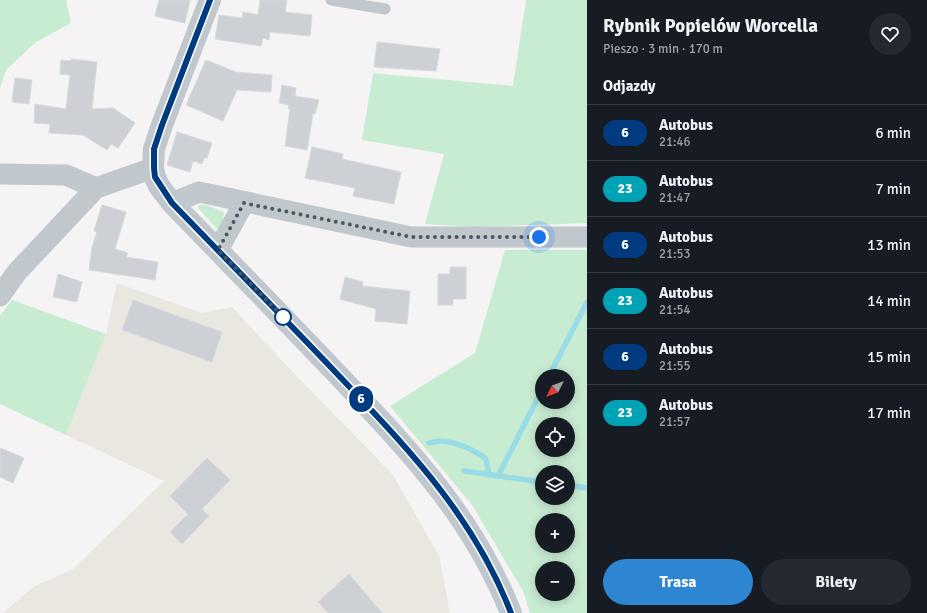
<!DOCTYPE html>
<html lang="pl">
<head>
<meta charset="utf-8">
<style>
	body { margin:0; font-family:Signika,sans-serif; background:#242831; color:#f1f3f6; height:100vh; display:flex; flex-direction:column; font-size:15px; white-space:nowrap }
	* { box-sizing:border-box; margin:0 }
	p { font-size:13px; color:#9ea1a6 }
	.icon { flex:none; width:22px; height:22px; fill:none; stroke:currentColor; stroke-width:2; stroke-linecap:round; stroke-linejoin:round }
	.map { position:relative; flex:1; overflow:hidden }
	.side { display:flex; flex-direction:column; background:#171b24; width:340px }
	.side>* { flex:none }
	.badge { padding:0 8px; border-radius:13px; font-size:14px; line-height:26px }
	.needle { width:26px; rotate:228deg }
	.fabs { position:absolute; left:535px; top:369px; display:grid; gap:8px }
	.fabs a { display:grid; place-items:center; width:40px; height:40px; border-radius:50%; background:#171b24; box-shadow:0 2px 10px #0003; font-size:20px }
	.you { position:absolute; width:20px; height:20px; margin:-10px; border:3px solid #fff; border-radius:50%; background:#1a73e8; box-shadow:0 0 0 6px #1a73e833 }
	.map>.badge { position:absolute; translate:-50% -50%; box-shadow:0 0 0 2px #fff }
	h2 { padding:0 16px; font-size:15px; line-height:36px }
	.round { display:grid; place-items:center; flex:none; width:42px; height:42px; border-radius:21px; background:#242831 }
	.summary { display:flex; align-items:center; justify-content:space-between; height:68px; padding:0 16px }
	h1 { font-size:19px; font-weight:800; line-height:30px }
	.primary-button { display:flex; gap:8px; margin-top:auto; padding:8px 16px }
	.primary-button a { flex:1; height:46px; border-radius:24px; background:#2e86d3; color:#fff; font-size:16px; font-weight:800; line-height:46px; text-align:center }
	.primary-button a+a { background:#242831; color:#f1f3f6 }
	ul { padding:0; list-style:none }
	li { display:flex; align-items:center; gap:12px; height:56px; padding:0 16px; border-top:1px solid #363941 }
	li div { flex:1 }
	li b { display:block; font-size:15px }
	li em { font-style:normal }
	li .badge { min-width:44px; font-weight:700; text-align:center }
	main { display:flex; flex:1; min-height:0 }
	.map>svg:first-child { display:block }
</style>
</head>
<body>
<main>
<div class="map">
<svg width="587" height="613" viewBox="0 0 587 613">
	<rect width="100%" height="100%" fill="#f5f3f3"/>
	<!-- commercial -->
	<path fill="#eae7e1" d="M 117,283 L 202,313 L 232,307 L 286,365 L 393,475 L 439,556 L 450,613 L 3,613 L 33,587 L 73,569 L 164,481 L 66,435 L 106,334 Z"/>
	<!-- green -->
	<g fill="#c7ecd2" fill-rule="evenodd">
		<path d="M 0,0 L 66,0 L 71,23 L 36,42 L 6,70 L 0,88 Z"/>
		<path d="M 526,0 L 587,0 L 587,223 L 474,227 L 425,224 L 444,154 L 362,140 L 373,73 L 513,86 Z"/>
		<path d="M 199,205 L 206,205 L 224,212 L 222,225 L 217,229 L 198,208 Z"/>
		<path d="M 505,250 L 587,250 L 587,613 L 530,613 L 523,591 L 472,505 L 390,406 L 475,353 ZM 542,376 L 568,376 L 568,402 L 542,402 ZM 542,424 L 568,424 L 568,450 L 542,450 ZM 542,472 L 568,472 L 568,498 L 542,498 ZM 542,520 L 568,520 L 568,546 L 542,546 ZM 542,568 L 568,568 L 568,594 L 542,594 Z"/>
		<path d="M 12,300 L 106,334 L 66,435 L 0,404 L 0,316 Z"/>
	</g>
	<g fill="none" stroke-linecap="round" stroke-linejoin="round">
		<!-- stream -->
		<g stroke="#99dce5" stroke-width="5.5">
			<path d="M 549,376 L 587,302"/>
			<path d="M 429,443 C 448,437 471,448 486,459 L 489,475"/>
			<path d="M 464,471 L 542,482"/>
			<path d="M 498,476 L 542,390"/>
			<path d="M 568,485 L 587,488"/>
		</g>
	</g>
	<!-- building -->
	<g fill="#cdd0d4" stroke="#d7dadd">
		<path d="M 159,0 L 190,0 L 185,23 L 155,16 Z"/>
		<path d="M 260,0 L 287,0 L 285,12 L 312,15 L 310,36 L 270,32 L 269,40 L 263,38 L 261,46 L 215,39 L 219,15 L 242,18 L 243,12 L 258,15 Z"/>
		<path d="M 377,42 L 440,49 L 436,71 L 374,67 Z"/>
		<path d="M 71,59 L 97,62 L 92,109 L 113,108 L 135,123 L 118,148 L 111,144 L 107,150 L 83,135 L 49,133 L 50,124 L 34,123 L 35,104 L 66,109 L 70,75 L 60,74 L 61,60 L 71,61 Z"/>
		<path d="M 206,60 L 236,72 L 272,75 L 271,92 L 237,90 L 223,121 L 186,105 Z"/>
		<path d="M 15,78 L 32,80 L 29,104 L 12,102 Z"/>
		<path d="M 282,85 L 296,88 L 295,96 L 319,100 L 315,114 L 313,114 L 307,150 L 285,146 L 290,109 L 288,109 L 289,105 L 279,103 Z"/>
		<path d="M 177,132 L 212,143 L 207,158 L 204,158 L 202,164 L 193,161 L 190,172 L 167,165 Z"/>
		<path d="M 312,147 L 343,154 L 342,159 L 401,172 L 394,204 L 353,196 L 355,188 L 305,178 Z"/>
		<path d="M 102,205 L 126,212 L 115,249 L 128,253 L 126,257 L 158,262 L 155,280 L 89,270 L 92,247 L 97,232 L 94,231 Z"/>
		<path d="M 450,267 L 466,267 L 466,299 L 453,299 L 453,305 L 438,305 L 438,274 L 450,274 Z"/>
		<path d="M 58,274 L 82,282 L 77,302 L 53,297 Z"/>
		<path d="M 345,277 L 363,282 L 362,286 L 410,291 L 407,324 L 375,321 L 376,309 L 340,299 Z"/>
		<path d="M 133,300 L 222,332 L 212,362 L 122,330 Z"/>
		<path d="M 0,448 L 24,458 L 13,483 L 0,477 Z"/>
		<path d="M 207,458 L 230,480 L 202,509 L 209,516 L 182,544 L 170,532 L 188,514 L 170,496 Z"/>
		<path d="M 349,574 L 382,613 L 328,613 L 318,602 Z"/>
	</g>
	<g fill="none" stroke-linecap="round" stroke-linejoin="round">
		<!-- service -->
		<path stroke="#c0c8cd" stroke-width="11" d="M 331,0 L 385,9"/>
		<!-- minor -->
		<g stroke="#c0c8cd" stroke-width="21">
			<path d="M 0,174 L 66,175 L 96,188"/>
			<path d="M 172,203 L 199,192 L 411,237 L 587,237"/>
			<path d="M 218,250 L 244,203"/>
			<path d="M 0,296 L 17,272 L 96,188 L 153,168"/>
		</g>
		<!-- tertiary -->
		<path stroke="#c0c8cd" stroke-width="22" d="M 210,0 L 162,125 L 154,149 L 153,168 L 155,177 L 159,186 L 172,203 C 228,261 285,319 340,377 C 410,451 473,517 511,613"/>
	</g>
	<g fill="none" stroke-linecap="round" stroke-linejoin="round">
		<!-- line casing -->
		<g stroke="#fff" stroke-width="9">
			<path id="line" d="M 210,0 L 162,125 L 154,149 L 154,168 L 155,177 L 172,203 C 229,262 286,320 342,379 C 411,452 474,517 511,613"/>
		</g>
		<!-- line -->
		<use href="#line" stroke="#003b80" stroke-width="6"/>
		<!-- walk -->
		<path stroke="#4c585e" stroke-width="4" stroke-dasharray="0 7.2" d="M 283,317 L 287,321 L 218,250 L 244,203 L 411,237 L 539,237"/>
	</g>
	<!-- markers -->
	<circle fill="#fff" stroke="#003b80" stroke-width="2" cx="283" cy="317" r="8"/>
</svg>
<div class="fabs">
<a><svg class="needle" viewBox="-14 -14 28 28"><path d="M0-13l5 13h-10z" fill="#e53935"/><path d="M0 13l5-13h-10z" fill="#9ea1a6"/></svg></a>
<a><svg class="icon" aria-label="locate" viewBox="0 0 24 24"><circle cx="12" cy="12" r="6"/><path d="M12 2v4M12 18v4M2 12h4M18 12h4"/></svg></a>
<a><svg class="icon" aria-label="layers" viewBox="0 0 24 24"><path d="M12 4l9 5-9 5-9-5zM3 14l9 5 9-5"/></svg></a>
<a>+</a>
<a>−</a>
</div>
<div class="you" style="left:539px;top:237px"></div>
<b class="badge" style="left:361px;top:399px;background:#003b80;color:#fff">6</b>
</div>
<section class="side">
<div class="summary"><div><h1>Rybnik Popielów Worcella</h1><p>Pieszo · 3 min · 170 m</p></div><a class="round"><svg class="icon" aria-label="heart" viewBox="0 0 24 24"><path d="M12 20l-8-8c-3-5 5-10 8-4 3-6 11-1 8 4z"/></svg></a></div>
<h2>Odjazdy</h2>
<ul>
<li><span class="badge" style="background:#003b80;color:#fff">6</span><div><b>Autobus</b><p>21:46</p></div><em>6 min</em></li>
<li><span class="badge" style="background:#00a3b4;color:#fff">23</span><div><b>Autobus</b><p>21:47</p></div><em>7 min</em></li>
<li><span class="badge" style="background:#003b80;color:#fff">6</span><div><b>Autobus</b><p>21:53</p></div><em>13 min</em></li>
<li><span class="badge" style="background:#00a3b4;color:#fff">23</span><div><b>Autobus</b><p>21:54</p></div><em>14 min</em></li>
<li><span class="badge" style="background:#003b80;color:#fff">6</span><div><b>Autobus</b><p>21:55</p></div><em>15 min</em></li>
<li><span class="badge" style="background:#00a3b4;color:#fff">23</span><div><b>Autobus</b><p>21:57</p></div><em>17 min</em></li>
</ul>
<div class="primary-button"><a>Trasa</a><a>Bilety</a></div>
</section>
</main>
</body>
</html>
